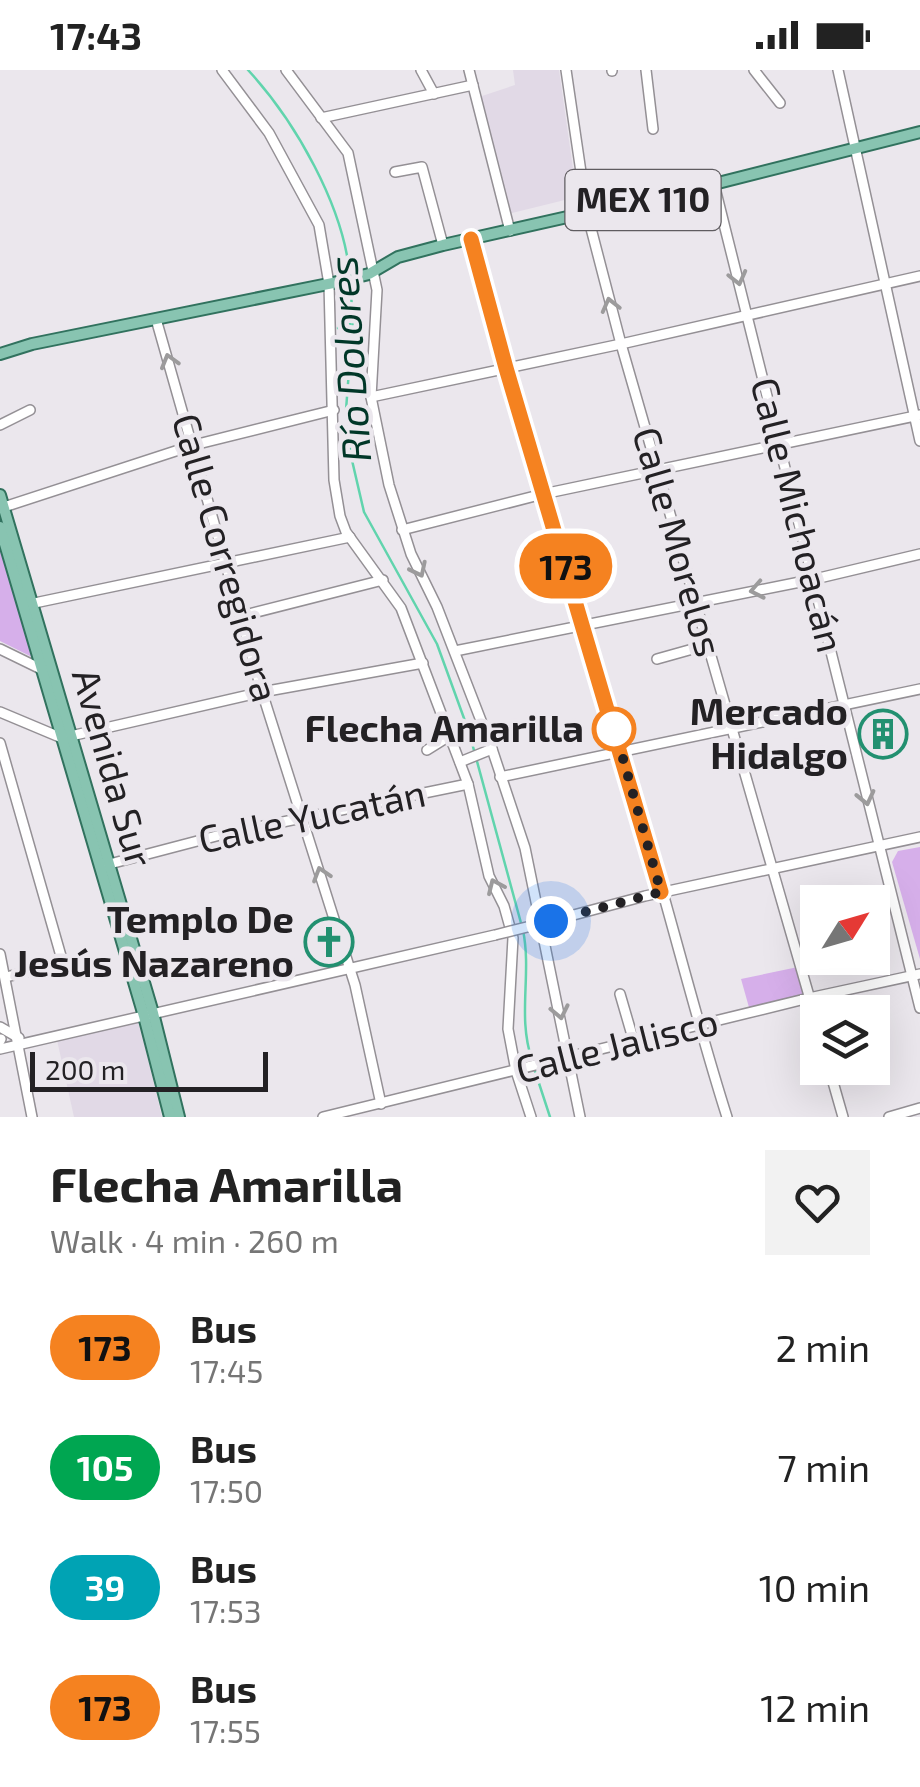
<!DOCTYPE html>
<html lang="en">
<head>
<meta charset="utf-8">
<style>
	body { margin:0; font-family:"Exo 2",sans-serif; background:#f2f2f2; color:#222; height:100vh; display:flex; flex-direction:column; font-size:38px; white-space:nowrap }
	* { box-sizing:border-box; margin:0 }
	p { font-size:32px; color:#767676 }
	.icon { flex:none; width:55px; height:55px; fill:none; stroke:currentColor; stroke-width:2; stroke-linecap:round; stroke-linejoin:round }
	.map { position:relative; height:1047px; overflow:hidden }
	.side { display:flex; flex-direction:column; background:#fff; flex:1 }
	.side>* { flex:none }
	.badge { padding:0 20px; border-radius:32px; font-size:35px; line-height:65px }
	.needle { width:65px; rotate:53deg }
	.tools { position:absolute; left:800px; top:815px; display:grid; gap:20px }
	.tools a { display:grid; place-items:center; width:90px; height:90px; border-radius:0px; background:#fff; box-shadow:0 10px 40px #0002; font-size:50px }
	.scale { position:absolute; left:30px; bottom:25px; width:238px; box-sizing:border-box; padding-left:10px; border:5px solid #232124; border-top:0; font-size:28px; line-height:35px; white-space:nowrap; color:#232124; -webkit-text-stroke:8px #ebe7ed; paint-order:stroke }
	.you { position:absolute; width:50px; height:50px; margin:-25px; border:8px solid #fff; border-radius:50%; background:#1a73e8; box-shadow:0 0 0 15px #1a73e833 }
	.map>.badge { position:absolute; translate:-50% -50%; box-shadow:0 0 0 5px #fff }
	.round { display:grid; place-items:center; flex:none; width:105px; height:105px; border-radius:0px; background:#f2f2f2 }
	.overview { display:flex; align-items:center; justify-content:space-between; height:170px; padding:0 50px }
	h1 { font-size:48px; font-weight:700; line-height:75px }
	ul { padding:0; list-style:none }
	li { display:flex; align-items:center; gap:30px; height:120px; padding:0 50px }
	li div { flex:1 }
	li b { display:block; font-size:38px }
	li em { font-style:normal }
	li .badge { min-width:110px; font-weight:700; text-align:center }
	.status { display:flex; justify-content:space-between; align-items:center; height:70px; padding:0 50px; background:#fff; direction:ltr }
	.status svg { height:28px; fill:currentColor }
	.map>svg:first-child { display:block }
</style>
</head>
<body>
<div class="status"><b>17:43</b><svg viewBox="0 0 49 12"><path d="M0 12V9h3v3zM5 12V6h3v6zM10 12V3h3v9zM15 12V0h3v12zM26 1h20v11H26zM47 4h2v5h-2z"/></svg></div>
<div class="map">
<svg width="920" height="1047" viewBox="0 0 920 1047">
	<rect width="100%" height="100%" fill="#ebe7ed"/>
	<!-- built -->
	<g fill="#e1d9e6">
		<path d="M 513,0 L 559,0 L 577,127 L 508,144 L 479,27 L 515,15 Z"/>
		<path d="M 139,951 L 162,1047 L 74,1047 L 57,970 Z"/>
	</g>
	<!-- green -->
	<g fill="#d6afea">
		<path d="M 0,460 L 38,590 L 0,571 Z"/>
		<path d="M 920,777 L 920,889 L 892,792 L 898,781 Z"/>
		<path d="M 340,867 L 349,897 L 329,902 L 320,873 Z"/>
		<path d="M 798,897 L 807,927 L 750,941 L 741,909 Z"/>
	</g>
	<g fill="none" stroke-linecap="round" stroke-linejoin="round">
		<!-- stream -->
		<g stroke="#61d4ad" stroke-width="2.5">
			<path d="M 248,0 C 295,51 344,136 350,207"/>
			<path d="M 350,215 L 353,247 L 346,340 L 351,386 L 364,442 L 437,574 L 469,662 L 521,853"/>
			<path d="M 338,258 L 350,254"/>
			<path d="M 523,860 C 532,905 517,946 532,990"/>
			<path d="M 534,998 L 550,1047"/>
		</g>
		<!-- minor casing -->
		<g stroke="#949095" stroke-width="12">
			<g id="minor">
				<path d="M 222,0 L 269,63 L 319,155 L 329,214 L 334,410 L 340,446 L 346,462 L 401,538 L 468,714 L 489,806 L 504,836 L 513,868 L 508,959 L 516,1001 L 531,1047"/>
				<path d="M 286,0 L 348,83 L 377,220 L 371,327 L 389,415 L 411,484 L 437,537 L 492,679 L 525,778 L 580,1047"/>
				<path d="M 421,0 L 434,24"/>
				<path d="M 469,0 L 510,161"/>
				<path d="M 566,0 L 587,143 L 621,274 L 818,957"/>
				<path d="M 612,0 L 612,1"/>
				<path d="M 646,0 L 653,59"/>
				<path d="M 754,0 L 780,33"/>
				<path d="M 838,0 L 920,371"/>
				<path d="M 321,48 L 473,15"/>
				<path d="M 395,102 L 422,97 L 443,175"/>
				<path d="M 714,114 L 920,938"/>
				<path d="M 471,169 C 524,368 586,566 646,764 C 674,858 697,953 727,1047"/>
				<path d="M 156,249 L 262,622 L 355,915 L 381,1034"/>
				<path d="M 371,327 L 621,274 L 920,206"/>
				<path d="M 0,355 L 30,340"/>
				<path d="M 1,438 L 194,375 L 334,340"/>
				<path d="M 402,460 L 543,424 L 920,345"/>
				<path d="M 25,535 L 350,467"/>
				<path d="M 241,546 L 383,510"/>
				<path d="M 0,579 L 41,599"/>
				<path d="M 455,581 L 815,509 L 920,484"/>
				<path d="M 657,589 L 707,575"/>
				<path d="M 0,642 L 62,668 L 262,622 L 423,593"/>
				<path d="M 0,673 L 63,893 L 6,907"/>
				<path d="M 427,680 L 451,665"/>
				<path d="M 460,692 L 492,679"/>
				<path d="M 500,707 L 920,619"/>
				<path d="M 102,796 L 224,764 L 468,714"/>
				<path d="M 551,851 L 645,826 L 920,767"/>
				<path d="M 0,884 L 32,1047"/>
				<path d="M 620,924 L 634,972"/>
				<path d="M 0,957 L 19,968"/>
				<path d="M 0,971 L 1,969"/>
				<path d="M 0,979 L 495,865"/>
				<path d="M 829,998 L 843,1047"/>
				<path d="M 323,1047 L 809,928 L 920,904"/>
				<path d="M 889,1047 L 920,1038"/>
			</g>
		</g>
		<!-- major casing -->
		<g stroke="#31725e" stroke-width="14">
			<g id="major">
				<path d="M 0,284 L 32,274 L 333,213 L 369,204 L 398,187 L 443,175 L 714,114 L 920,62"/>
				<path d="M 0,425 L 153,943 L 179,1047"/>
				<path d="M 0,457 L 144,946 L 170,1047"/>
			</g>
		</g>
		<!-- minor -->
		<use href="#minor" stroke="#fff" stroke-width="9"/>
		<!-- major -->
		<use href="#major" stroke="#88c4b1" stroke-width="10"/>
		<!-- minor-bridge casing -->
		<g stroke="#949095" stroke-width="12" stroke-linecap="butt">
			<path id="minor-bridge" d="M 495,865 L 551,851"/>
		</g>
		<!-- minor-bridge -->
		<use href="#minor-bridge" stroke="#fff" stroke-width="9"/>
	</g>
	<!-- one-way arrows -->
	<defs><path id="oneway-chevron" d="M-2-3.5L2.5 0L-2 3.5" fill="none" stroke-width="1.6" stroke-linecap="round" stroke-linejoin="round" transform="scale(2.5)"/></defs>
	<g stroke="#9c9b9c">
		<use href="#oneway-chevron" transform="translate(738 208) rotate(76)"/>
		<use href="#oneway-chevron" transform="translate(610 235) rotate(-104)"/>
		<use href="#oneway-chevron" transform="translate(169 291) rotate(-106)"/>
		<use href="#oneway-chevron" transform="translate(419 500) rotate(64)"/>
		<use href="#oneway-chevron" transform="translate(757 520) rotate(169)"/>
		<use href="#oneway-chevron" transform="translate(866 728) rotate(77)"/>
		<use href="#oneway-chevron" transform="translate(321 804) rotate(-107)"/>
		<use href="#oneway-chevron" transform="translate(495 816) rotate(-114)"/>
		<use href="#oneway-chevron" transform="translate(560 942) rotate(78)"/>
	</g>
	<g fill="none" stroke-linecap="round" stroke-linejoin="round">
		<!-- line casing -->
		<g stroke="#fff" stroke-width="22">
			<path id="line" d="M 471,169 L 506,298 L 661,822"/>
		</g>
		<!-- line -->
		<use href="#line" stroke="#f58220" stroke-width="15"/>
		<!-- walk -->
		<path stroke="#232124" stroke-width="10" stroke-dasharray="0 18" d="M 551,851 L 661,822 L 612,650 L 614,659"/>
	</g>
	<!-- icons -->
	<defs>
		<g id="building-ring" transform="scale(2.5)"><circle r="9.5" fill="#ebe7ed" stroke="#229070" stroke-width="1.5"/><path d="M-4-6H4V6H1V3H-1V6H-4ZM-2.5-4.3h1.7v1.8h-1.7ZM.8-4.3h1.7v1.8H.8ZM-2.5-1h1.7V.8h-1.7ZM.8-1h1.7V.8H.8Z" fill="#229070"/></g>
		<g id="church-ring" transform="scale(2.5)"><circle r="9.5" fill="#ebe7ed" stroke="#229070" stroke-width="1.5"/><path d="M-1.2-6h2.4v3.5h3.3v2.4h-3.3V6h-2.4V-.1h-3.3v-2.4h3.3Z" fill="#229070"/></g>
	</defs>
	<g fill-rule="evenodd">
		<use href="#building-ring" x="883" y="664"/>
		<use href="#church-ring" x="329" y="872"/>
	</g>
	<!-- markers -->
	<circle fill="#fff" stroke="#f58220" stroke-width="5" cx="614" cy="659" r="20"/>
	<g text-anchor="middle" stroke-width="9" stroke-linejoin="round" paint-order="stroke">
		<!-- shield labels -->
		<rect fill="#ebe7ed" stroke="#5f5c60" stroke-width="2.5" x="565.5" y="100" width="155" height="60" rx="8"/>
		<g font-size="35" font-weight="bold" fill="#232124">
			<text x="643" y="142">MEX 110</text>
		</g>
		<!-- street labels -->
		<g font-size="38" fill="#232124" stroke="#ebe7ed">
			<text transform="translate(797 445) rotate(76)" y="13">Calle Michoacán</text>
			<text transform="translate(677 472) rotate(74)" y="13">Calle Morelos</text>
			<text transform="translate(225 488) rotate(74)" y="13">Calle Corregidora</text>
			<text transform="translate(112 698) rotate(74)" y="13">Avenida Sur</text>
			<text transform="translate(312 747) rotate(-12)" y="13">Calle Yucatán</text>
			<text transform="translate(617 976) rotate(-14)" y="13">Calle Jalisco</text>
		</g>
		<!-- poi labels -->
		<g font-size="38" font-weight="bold" fill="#232124" stroke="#ebe7ed" text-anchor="end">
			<text x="848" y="655">Mercado<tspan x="848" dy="44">Hidalgo</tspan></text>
			<text x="294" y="863">Templo De<tspan x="294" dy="44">Jesús Nazareno</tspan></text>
		</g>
		<!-- stop labels -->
		<g font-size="38" font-weight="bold" fill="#232124" stroke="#ebe7ed" text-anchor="end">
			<text x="584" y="672">Flecha Amarilla</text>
		</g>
		<!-- water labels -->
		<g font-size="40" font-style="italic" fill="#013728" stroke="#ebe7ed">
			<text transform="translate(350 289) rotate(-94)" y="14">Río Dolores</text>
		</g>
	</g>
</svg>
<div class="tools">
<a><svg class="needle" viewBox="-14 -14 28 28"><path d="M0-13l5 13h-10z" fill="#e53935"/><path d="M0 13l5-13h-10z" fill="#767676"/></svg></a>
<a><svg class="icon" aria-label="layers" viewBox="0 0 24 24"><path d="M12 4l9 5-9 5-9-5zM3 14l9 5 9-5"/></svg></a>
</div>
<div class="scale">200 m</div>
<div class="you" style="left:551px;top:851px"></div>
<b class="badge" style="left:566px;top:496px;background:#f58220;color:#111">173</b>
</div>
<section class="side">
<div class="overview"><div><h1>Flecha Amarilla</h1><p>Walk · 4 min · 260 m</p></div><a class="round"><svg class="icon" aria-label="heart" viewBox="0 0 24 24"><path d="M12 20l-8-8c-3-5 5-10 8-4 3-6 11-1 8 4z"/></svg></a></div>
<ul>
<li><span class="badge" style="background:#f58220;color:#111">173</span><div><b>Bus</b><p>17:45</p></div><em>2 min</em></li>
<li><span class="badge" style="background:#00a651;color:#fff">105</span><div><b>Bus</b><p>17:50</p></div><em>7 min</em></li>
<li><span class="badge" style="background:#00a3b4;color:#fff">39</span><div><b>Bus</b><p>17:53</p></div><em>10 min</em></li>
<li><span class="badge" style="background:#f58220;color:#111">173</span><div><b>Bus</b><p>17:55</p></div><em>12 min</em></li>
</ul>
</section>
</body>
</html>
